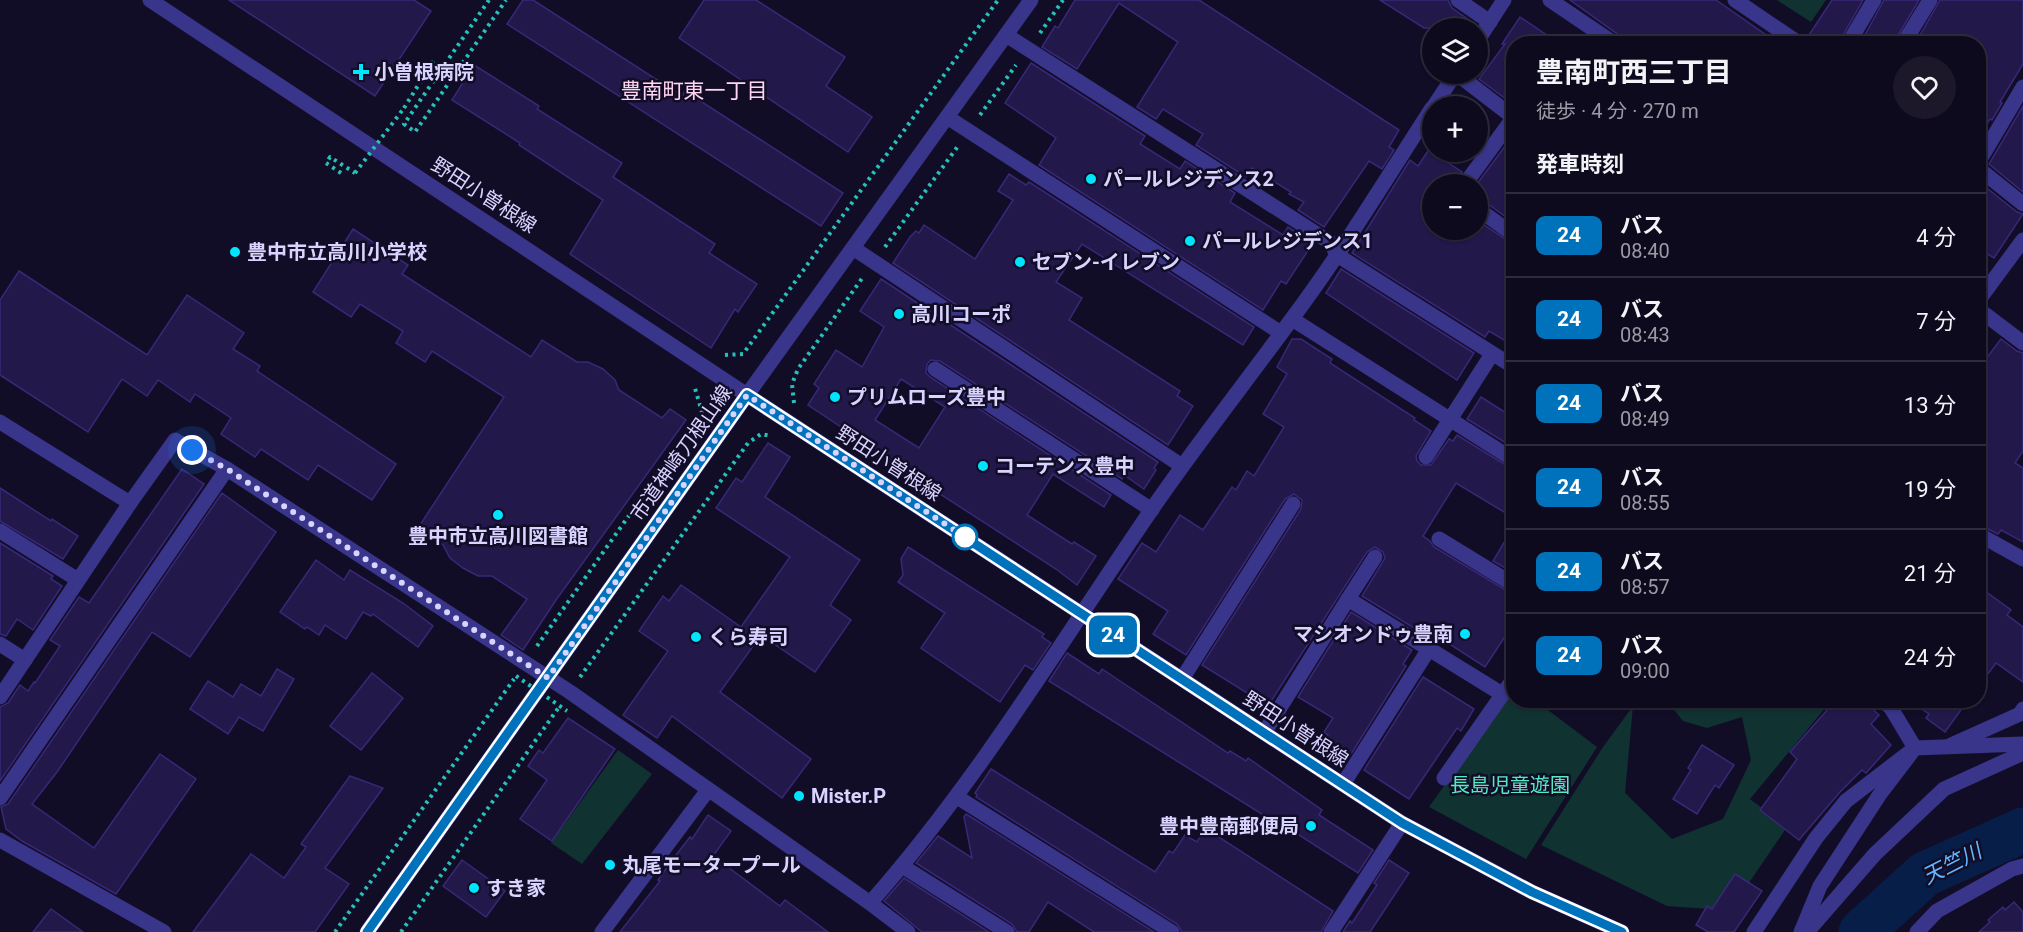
<!DOCTYPE html>
<html lang="ja">
<head>
<meta charset="utf-8">
<style>
	body { margin:0; font-family:Roboto,"Noto Sans JP",sans-serif; background:#1c182a; color:#f1f3f6; height:100vh; display:flex; flex-direction:column; font-size:22px; white-space:nowrap }
	* { box-sizing:border-box; margin:0 }
	p { font-size:20px; color:#9b9aa4 }
	.icon { flex:none; width:33px; height:33px; fill:none; stroke:currentColor; stroke-width:2; stroke-linecap:round; stroke-linejoin:round }
	.map { position:relative; flex:1; overflow:hidden }
	.panel { position:absolute; left:1506px; top:36px; width:480px; height:672px; display:flex; flex-direction:column; background:#0e0a1d; border-radius:24px; box-shadow:0 2px 4px #0004,0 0 0 2px #2e2b3b }
	.panel>* { flex:none }
	.badge { padding:0 12px; border-radius:9px; font-size:21px; line-height:39px }
	.fabs { position:absolute; left:1422px; top:18px; display:grid; gap:12px }
	.fabs a { display:grid; place-items:center; width:66px; height:66px; border-radius:50%; background:#0e0a1d; box-shadow:0 2px 4px #0004,0 0 0 2px #2e2b3b; font-size:30px }
	.you { position:absolute; width:30px; height:30px; margin:-15px; border:4px solid #fff; border-radius:50%; background:#1a73e8; box-shadow:0 0 0 9px #1a73e833 }
	.map>.badge { position:absolute; translate:-50% -50%; box-shadow:0 0 0 3px #fff }
	h2 { padding:0 30px; font-size:22px; line-height:54px }
	.round { display:grid; place-items:center; flex:none; width:63px; height:63px; border-radius:32px; background:#1c182a }
	.head { display:flex; align-items:center; justify-content:space-between; height:102px; padding:0 30px }
	h1 { font-size:28px; font-weight:700; line-height:45px }
	ul { padding:0; list-style:none }
	li { display:flex; align-items:center; gap:18px; height:84px; padding:0 30px; border-top:2px solid #2e2b3b }
	li div { flex:1 }
	li b { display:block; font-size:22px }
	li em { font-style:normal }
	li .badge { min-width:66px; font-weight:700; text-align:center }
	.map>svg:first-child { display:block }
</style>
</head>
<body>
<div class="map">
<svg width="2023" height="932" viewBox="0 0 2023 932">
	<rect width="100%" height="100%" fill="#120d27"/>
	<!-- green -->
	<g fill="#103231">
		<path d="M 1777,0 L 1826,0 L 1811,22 Z"/>
		<path d="M 1513,689 L 1514,700 L 1536,701 L 1597,747 L 1526,859 L 1429,807 Z"/>
		<path d="M 1667,701 L 1831,701 L 1750,799 L 1787,827 L 1742,893 L 1724,910 L 1667,906 L 1541,845 L 1603,747 L 1633,706 L 1625,793 L 1672,839 L 1723,819 L 1751,760 L 1742,717 L 1707,728 L 1683,721 Z"/>
		<path d="M 618,750 L 652,774 L 582,864 L 551,843 Z"/>
	</g>
	<g fill="none" stroke-linecap="round" stroke-linejoin="round">
		<!-- river -->
		<path stroke="#061e48" stroke-width="45" d="M 1861,932 L 1925,874 L 2023,830"/>
	</g>
	<!-- building -->
	<g fill="#22184a" stroke="#382878" stroke-width="1.5" fill-rule="evenodd">
		<path d="M 229,0 L 414,0 L 431,11 L 375,96 Z"/>
		<path d="M 523,0 L 533,0 L 682,96 L 685,91 L 843,193 L 821,226 L 507,24 Z"/>
		<path d="M 704,0 L 756,0 L 845,57 L 826,86 L 872,117 L 848,152 L 679,38 Z"/>
		<path d="M 1075,0 L 1199,0 L 1399,130 L 1389,147 L 1394,150 L 1382,169 L 1369,161 L 1324,227 L 1298,210 L 1304,202 L 1289,194 L 1291,192 L 1252,168 L 1246,177 L 1196,145 L 1203,134 L 1163,109 L 1156,119 L 1137,107 L 1178,42 L 1119,3 L 1077,69 L 1042,47 L 1055,26 L 1058,28 Z"/>
		<path d="M 1380,0 L 1448,0 L 1452,8 L 1469,20 L 1464,28 L 1424,28 Z"/>
		<path d="M 1570,0 L 1716,0 L 1779,44 L 1634,44 L 1623,38 Z"/>
		<path d="M 1832,0 L 1863,0 L 1838,44 L 1810,44 L 1807,38 Z"/>
		<path d="M 1884,0 L 1919,0 L 1893,44 L 1860,44 Z"/>
		<path d="M 1940,0 L 2023,0 L 2023,64 L 2000,102 L 2002,103 L 1992,120 L 1990,119 L 1978,137 L 1978,44 L 1915,44 Z"/>
		<path d="M 1520,17 L 1560,44 L 1514,44 L 1514,105 L 1479,79 L 1505,44 L 1502,44 Z"/>
		<path d="M 1031,63 L 1145,136 L 1140,144 L 1180,169 L 1185,161 L 1235,193 L 1230,202 L 1283,235 L 1288,227 L 1313,243 L 1286,284 L 1281,281 L 1263,310 L 1039,165 L 1056,138 L 1005,103 Z"/>
		<path d="M 474,65 L 539,106 L 537,109 L 622,163 L 613,177 L 715,244 L 709,253 L 757,284 L 738,312 L 735,309 L 711,348 L 570,254 L 603,200 L 519,145 L 520,143 L 452,100 Z"/>
		<path d="M 2023,106 L 2023,192 L 1989,164 Z"/>
		<path d="M 1514,134 L 1514,223 L 1484,201 L 1478,199 L 1477,184 Z"/>
		<path d="M 1432,145 L 1432,152 L 1462,172 L 1455,184 L 1432,184 L 1432,230 L 1478,230 L 1478,221 L 1514,245 L 1514,346 L 1489,331 L 1485,337 L 1352,253 L 1410,160 L 1418,166 Z"/>
		<path d="M 1009,174 L 1026,185 L 1029,182 L 1254,327 L 1243,345 L 1082,244 L 1056,282 L 1082,298 L 1069,320 L 1180,391 L 1177,396 L 1193,406 L 1168,445 L 893,263 L 910,237 L 916,231 L 919,233 L 924,225 L 975,259 L 1013,200 L 998,191 Z"/>
		<path d="M 1978,181 L 2017,212 L 2023,214 L 1994,258 L 1978,248 Z"/>
		<path d="M 353,229 L 408,265 L 402,274 L 531,357 L 542,340 L 577,362 L 588,362 L 603,369 L 615,380 L 619,390 L 662,418 L 670,409 L 686,420 L 556,600 L 523,650 L 501,635 L 527,599 L 492,576 L 478,576 L 463,568 L 450,558 L 443,545 L 418,528 L 504,397 L 432,351 L 425,362 L 396,343 L 403,331 L 360,304 L 351,317 L 313,292 Z"/>
		<path d="M 1341,269 L 1474,353 L 1457,380 L 1326,293 Z"/>
		<path d="M 19,271 L 147,355 L 187,295 L 244,333 L 233,349 L 260,366 L 257,371 L 396,464 L 372,500 L 318,465 L 308,480 L 261,449 L 255,457 L 221,434 L 231,418 L 195,394 L 190,402 L 158,380 L 147,396 L 122,379 L 88,432 L 0,375 L 0,300 Z"/>
		<path d="M 881,279 L 1158,462 L 1154,468 L 1156,470 L 1144,489 L 1124,475 L 1122,479 L 940,361 L 931,360 L 927,364 L 926,373 L 930,377 L 1111,495 L 1104,507 L 1053,474 L 1027,515 L 1072,544 L 1074,542 L 1096,556 L 1077,585 L 1056,569 L 852,437 L 853,435 L 808,405 L 819,388 L 814,384 L 836,350 L 862,367 L 884,327 L 860,311 ZM 901,379 L 945,407 L 919,448 L 875,420 Z"/>
		<path d="M 1292,339 L 1301,339 L 1332,359 L 1330,363 L 1415,418 L 1414,420 L 1431,431 L 1416,456 L 1417,461 L 1421,465 L 1431,465 L 1449,439 L 1453,441 L 1457,435 L 1514,470 L 1514,518 L 1456,483 L 1423,536 L 1430,541 L 1434,547 L 1514,595 L 1514,623 L 1485,667 L 1425,628 L 1422,633 L 1362,596 L 1385,558 L 1383,552 L 1375,547 L 1367,552 L 1268,706 L 1202,665 L 1301,509 L 1302,500 L 1294,494 L 1285,499 L 1186,655 L 1153,634 L 1168,611 L 1118,579 L 1142,543 L 1156,552 L 1180,515 L 1203,530 L 1232,487 L 1236,490 L 1247,471 L 1254,476 L 1284,427 L 1263,414 L 1287,374 L 1277,367 Z"/>
		<path d="M 2001,339 L 2017,351 L 2023,353 L 2023,451 L 2015,463 L 2023,468 L 2023,542 L 2001,530 L 1998,534 L 1978,524 L 1978,354 L 1986,359 Z"/>
		<path d="M 1481,397 L 1514,418 L 1514,448 L 1467,419 Z"/>
		<path d="M 768,443 L 790,457 L 765,497 L 860,560 L 830,605 L 851,620 L 815,672 L 761,635 L 720,692 L 811,759 L 782,798 L 672,716 L 657,738 L 623,715 L 668,651 L 639,631 L 663,596 L 669,601 L 681,585 L 741,627 L 790,557 L 716,508 L 736,478 L 742,482 Z"/>
		<path d="M 182,469 L 204,484 L 0,781 L 0,707 L 8,703 L 20,685 L 28,691 L 34,682 L 35,683 L 60,646 L 50,640 L 79,597 L 89,603 Z"/>
		<path d="M 0,488 L 51,521 L 52,519 L 78,536 L 63,559 L 0,521 Z"/>
		<path d="M 222,493 L 276,532 L 190,657 L 152,632 L 57,772 L 32,804 L 94,848 L 160,754 L 196,779 L 116,894 L 22,841 L 6,829 L 1,807 L 8,804 Z"/>
		<path d="M 1514,526 L 1514,573 L 1493,561 Z"/>
		<path d="M 0,543 L 53,576 L 51,579 L 62,586 L 33,630 L 17,619 L 6,636 L 0,634 Z"/>
		<path d="M 1978,545 L 1988,551 L 1978,567 Z"/>
		<path d="M 908,547 L 1044,634 L 1042,637 L 1051,643 L 1033,670 L 1025,665 L 1000,702 L 921,648 L 945,613 L 898,582 L 903,575 L 901,559 Z"/>
		<path d="M 316,560 L 344,580 L 350,570 L 403,603 L 433,626 L 418,647 L 373,614 L 371,616 L 363,612 L 346,639 L 325,625 L 319,635 L 307,627 L 305,629 L 280,612 Z"/>
		<path d="M 1978,586 L 2011,610 L 2007,615 L 2023,627 L 2023,682 L 1996,663 L 1978,687 Z"/>
		<path d="M 1351,612 L 1412,650 L 1403,664 L 1406,666 L 1348,759 L 1323,742 L 1328,735 L 1324,732 L 1333,718 L 1298,697 Z"/>
		<path d="M 1067,653 L 1099,674 L 1102,669 L 1228,753 L 1230,751 L 1246,761 L 1248,758 L 1322,810 L 1319,815 L 1373,850 L 1358,873 L 1279,822 L 1278,824 L 1265,816 L 1049,681 Z"/>
		<path d="M 277,669 L 294,679 L 263,731 L 239,717 L 228,734 L 190,709 L 208,681 L 233,697 L 241,684 L 261,696 Z"/>
		<path d="M 372,673 L 403,698 L 361,750 L 330,726 Z"/>
		<path d="M 1423,677 L 1474,709 L 1461,731 L 1457,728 L 1409,799 L 1364,770 Z"/>
		<path d="M 1836,700 L 1863,700 L 1879,715 L 1871,724 L 1891,745 L 1866,773 L 1862,770 L 1840,792 L 1799,840 L 1760,810 L 1797,759 L 1790,752 Z"/>
		<path d="M 1909,700 L 1968,700 L 1945,732 L 1926,718 L 1929,714 Z"/>
		<path d="M 568,718 L 615,749 L 552,841 L 520,819 L 547,780 L 528,766 L 539,750 L 543,753 Z"/>
		<path d="M 1702,745 L 1734,765 L 1719,788 L 1715,785 L 1697,814 L 1673,799 L 1691,770 L 1688,768 Z"/>
		<path d="M 991,769 L 1155,872 L 1169,851 L 1173,853 L 1185,835 L 1197,842 L 1205,828 L 1333,911 L 1321,932 L 1182,932 L 1177,924 L 976,797 L 977,795 L 975,793 Z"/>
		<path d="M 350,776 L 383,788 L 325,868 L 349,884 L 315,932 L 193,932 L 251,854 L 284,878 L 306,847 L 301,844 Z"/>
		<path d="M 966,814 L 1154,932 L 1094,932 L 1048,902 L 1029,932 L 1017,932 L 1012,924 L 916,863 L 938,836 L 972,858 L 964,817 Z"/>
		<path d="M 708,815 L 731,831 L 713,856 L 780,906 L 785,900 L 828,932 L 620,932 L 660,881 L 658,880 L 673,859 L 690,837 L 692,839 Z"/>
		<path d="M 462,860 L 505,891 L 486,917 L 443,886 Z"/>
		<path d="M 1389,860 L 1409,873 L 1370,932 L 1343,932 L 1350,921 L 1352,923 L 1377,885 L 1374,883 Z"/>
		<path d="M 1735,874 L 1762,891 L 1734,932 L 1708,932 L 1696,925 L 1707,906 L 1712,909 Z"/>
		<path d="M 904,878 L 989,932 L 922,932 L 884,901 Z"/>
		<path d="M 2014,902 L 2023,912 L 2023,932 L 1979,932 L 1990,922 L 1988,920 L 2003,907 L 2005,910 Z"/>
		<path d="M 51,909 L 83,932 L 33,932 Z"/>
	</g>
	<g fill="none" stroke-linecap="round" stroke-linejoin="round">
		<!-- path -->
		<g stroke="#26c1b8" stroke-width="4" stroke-dasharray="3 4.5" stroke-linecap="butt">
			<path d="M 489,0 L 404,124 L 415,132 L 506,0"/>
			<path d="M 1040,33 L 1063,0"/>
			<path d="M 404,108 L 434,60"/>
			<path d="M 980,115 L 1016,65"/>
			<path d="M 341,173 L 326,163 L 330,157 L 355,173"/>
			<path d="M 885,247 L 958,146"/>
			<path d="M 725,355 L 743,354 L 998,0"/>
			<path d="M 794,403 L 792,384 L 798,369 L 863,277"/>
			<path d="M 537,646 L 702,412 L 694,385"/>
			<path d="M 580,677 L 748,443 L 761,434 L 771,436"/>
			<path d="M 335,932 L 514,679"/>
			<path d="M 401,932 L 559,707"/>
		</g>
		<!-- service -->
		<g stroke="#38358a" stroke-width="15">
			<path d="M 1457,74 L 1513,117"/>
			<path d="M 1439,539 L 1514,585"/>
			<path d="M 957,797 L 1172,932"/>
			<path d="M 902,866 L 1007,932"/>
			<path d="M 602,932 L 708,790"/>
			<path d="M 1331,932 L 1402,823"/>
		</g>
		<!-- minor -->
		<g stroke="#38358a" stroke-width="15">
			<path d="M 1458,0 L 1490,22"/>
			<path d="M 1550,0 L 1615,44"/>
			<path d="M 1735,0 L 1800,44"/>
			<path d="M 1006,35 L 1331,243 L 1337,255 L 1514,367"/>
			<path d="M 1478,40 L 1504,0"/>
			<path d="M 1848,44 L 1874,0"/>
			<path d="M 1903,44 L 1930,0"/>
			<path d="M 1434,106 L 1455,74"/>
			<path d="M 947,117 L 1281,333"/>
			<path d="M 1978,163 L 2023,87"/>
			<path d="M 1978,168 L 2023,204"/>
			<path d="M 1465,184 L 1514,117"/>
			<path d="M 1478,209 L 1514,235"/>
			<path d="M 853,248 L 1182,466"/>
			<path d="M 1978,301 L 2023,240"/>
			<path d="M 1978,309 L 2023,343"/>
			<path d="M 1292,319 L 1514,460"/>
			<path d="M 935,369 L 1152,510"/>
			<path d="M 0,422 L 130,503 L 175,440 L 227,469 L 570,692 L 870,903 L 908,932"/>
			<path d="M 1426,457 L 1492,354"/>
			<path d="M 0,531 L 78,580"/>
			<path d="M 1978,534 L 2023,559"/>
			<path d="M 1348,599 L 1375,557"/>
			<path d="M 0,644 L 25,660"/>
			<path d="M 1182,679 L 1293,504"/>
			<path d="M 0,697 L 130,503"/>
			<path d="M 1264,733 L 1348,599 L 1502,694"/>
			<path d="M 1951,745 L 2020,714 L 2023,709"/>
			<path d="M 1444,778 L 1514,678"/>
			<path d="M 1343,784 L 1429,649"/>
			<path d="M 0,798 L 227,469"/>
			<path d="M 0,840 L 164,932"/>
			<path d="M 870,903 C 977,782 1061,642 1152,509 C 1196,445 1245,383 1291,320 C 1342,252 1386,179 1432,108"/>
			<path d="M 1754,932 L 1816,838 L 1846,801 L 1915,748 L 1891,708 L 1882,700"/>
			<path d="M 1801,932 L 1820,886 L 1880,794 L 1915,748 L 2023,744"/>
			<path d="M 1807,932 L 1875,854 L 1944,789 L 2023,753"/>
			<path d="M 1917,932 L 1937,911 L 2012,869 L 2023,866"/>
		</g>
		<!-- tertiary -->
		<g stroke="#38358a" stroke-width="15">
			<path d="M 150,0 L 747,395 L 1402,823 L 1532,892 L 1622,932"/>
			<path d="M 367,932 L 747,395 L 1031,0"/>
		</g>
		<!-- path-bridge -->
		<g stroke="#26c1b8" stroke-width="4" stroke-dasharray="3 4.5" stroke-linecap="butt">
			<path d="M 355,173 L 404,108"/>
			<path d="M 516,676 L 567,711"/>
		</g>
	</g>
	<g fill="none" stroke-linecap="round" stroke-linejoin="round">
		<!-- line casing -->
		<g stroke="#fff" stroke-width="14">
			<path id="line" d="M 367,932 L 747,395 L 1402,823 L 1532,892 L 1622,932"/>
		</g>
		<!-- line -->
		<use href="#line" stroke="#0072bc" stroke-width="9"/>
		<!-- walk -->
		<path stroke="#d9d4ff" stroke-width="6" stroke-dasharray="0 10.8" d="M 192,450 L 227,469 L 548,678 L 747,395 L 965,537"/>
	</g>
	<!-- markers -->
	<g fill="#00e5ff" stroke="#120d27" stroke-width="2">
		<path d="M358 63h6v6h6v6h-6v6h-6v-6h-6v-6h6z"/>
		<circle cx="1091" cy="179" r="6"/>
		<circle cx="1190" cy="241" r="6"/>
		<circle cx="235" cy="252" r="6"/>
		<circle cx="1020" cy="262" r="6"/>
		<circle cx="899" cy="314" r="6"/>
		<circle cx="835" cy="397" r="6"/>
		<circle cx="983" cy="466" r="6"/>
		<circle cx="498" cy="515" r="6"/>
		<circle cx="1465" cy="634" r="6"/>
		<circle cx="696" cy="637" r="6"/>
		<circle cx="799" cy="796" r="6"/>
		<circle cx="1311" cy="826" r="6"/>
		<circle cx="610" cy="865" r="6"/>
		<circle cx="474" cy="888" r="6"/>
	</g>
	<circle fill="#fff" stroke="#0072bc" stroke-width="3" cx="965" cy="537" r="12"/>
	<g text-anchor="middle" stroke-width="5" stroke-linejoin="round" paint-order="stroke">
		<!-- poi labels -->
		<g font-size="20" font-weight="bold" fill="#d9d4ff" stroke="#120d27" text-anchor="start">
			<text x="374" y="79">小曽根病院</text>
			<text x="1103" y="186">パールレジデンス2</text>
			<text x="1202" y="248">パールレジデンス1</text>
			<text x="247" y="259">豊中市立高川小学校</text>
			<text x="1032" y="269">セブン-イレブン</text>
			<text x="911" y="321">高川コーポ</text>
			<text x="847" y="404">プリムローズ豊中</text>
			<text x="995" y="473">コーテンス豊中</text>
			<text x="498" y="543" text-anchor="middle">豊中市立高川図書館</text>
			<text x="1453" y="641" text-anchor="end">マシオンドゥ豊南</text>
			<text x="708" y="644">くら寿司</text>
			<text x="811" y="803">Mister.P</text>
			<text x="1299" y="833" text-anchor="end">豊中豊南郵便局</text>
			<text x="622" y="872">丸尾モータープール</text>
			<text x="486" y="895">すき家</text>
		</g>
		<!-- street labels -->
		<g font-size="20" fill="#d9d4ff" stroke="#120d27">
			<text transform="translate(484 195) rotate(33)" y="7">野田小曽根線</text>
			<text transform="translate(681 453) rotate(-55)" y="7">市道神崎刀根山線</text>
			<text transform="translate(889 463) rotate(33)" y="7">野田小曽根線</text>
			<text transform="translate(1296 729) rotate(33)" y="7">野田小曽根線</text>
		</g>
		<!-- park labels -->
		<g font-size="20" fill="#56e9c4" stroke="#120d27">
			<text x="1510" y="792">長島児童遊園</text>
		</g>
		<!-- neighbourhood labels -->
		<g font-size="21" fill="#ffd6f0" stroke="#120d27">
			<text x="694" y="98">豊南町東一丁目</text>
		</g>
		<!-- water labels -->
		<g font-size="21" font-style="italic" fill="#62b6ff" stroke="#120d27">
			<text transform="translate(1952 864) rotate(-27)" y="7">天竺川</text>
		</g>
	</g>
</svg>
<div class="fabs">
<a><svg class="icon" aria-label="layers" viewBox="0 0 24 24"><path d="M12 4l9 5-9 5-9-5zM3 14l9 5 9-5"/></svg></a>
<a>+</a>
<a>−</a>
</div>
<div class="you" style="left:192px;top:450px"></div>
<b class="badge" style="left:1113px;top:635px;background:#0072bc;color:#fff">24</b>
<section class="panel">
<div class="head"><div><h1>豊南町西三丁目</h1><p>徒歩 · 4 分 · 270 m</p></div><a class="round"><svg class="icon" aria-label="heart" viewBox="0 0 24 24"><path d="M12 20l-8-8c-3-5 5-10 8-4 3-6 11-1 8 4z"/></svg></a></div>
<h2>発車時刻</h2>
<ul>
<li><span class="badge" style="background:#0072bc;color:#fff">24</span><div><b>バス</b><p>08:40</p></div><em>4 分</em></li>
<li><span class="badge" style="background:#0072bc;color:#fff">24</span><div><b>バス</b><p>08:43</p></div><em>7 分</em></li>
<li><span class="badge" style="background:#0072bc;color:#fff">24</span><div><b>バス</b><p>08:49</p></div><em>13 分</em></li>
<li><span class="badge" style="background:#0072bc;color:#fff">24</span><div><b>バス</b><p>08:55</p></div><em>19 分</em></li>
<li><span class="badge" style="background:#0072bc;color:#fff">24</span><div><b>バス</b><p>08:57</p></div><em>21 分</em></li>
<li><span class="badge" style="background:#0072bc;color:#fff">24</span><div><b>バス</b><p>09:00</p></div><em>24 分</em></li>
</ul>
</section>
</div>
</body>
</html>
